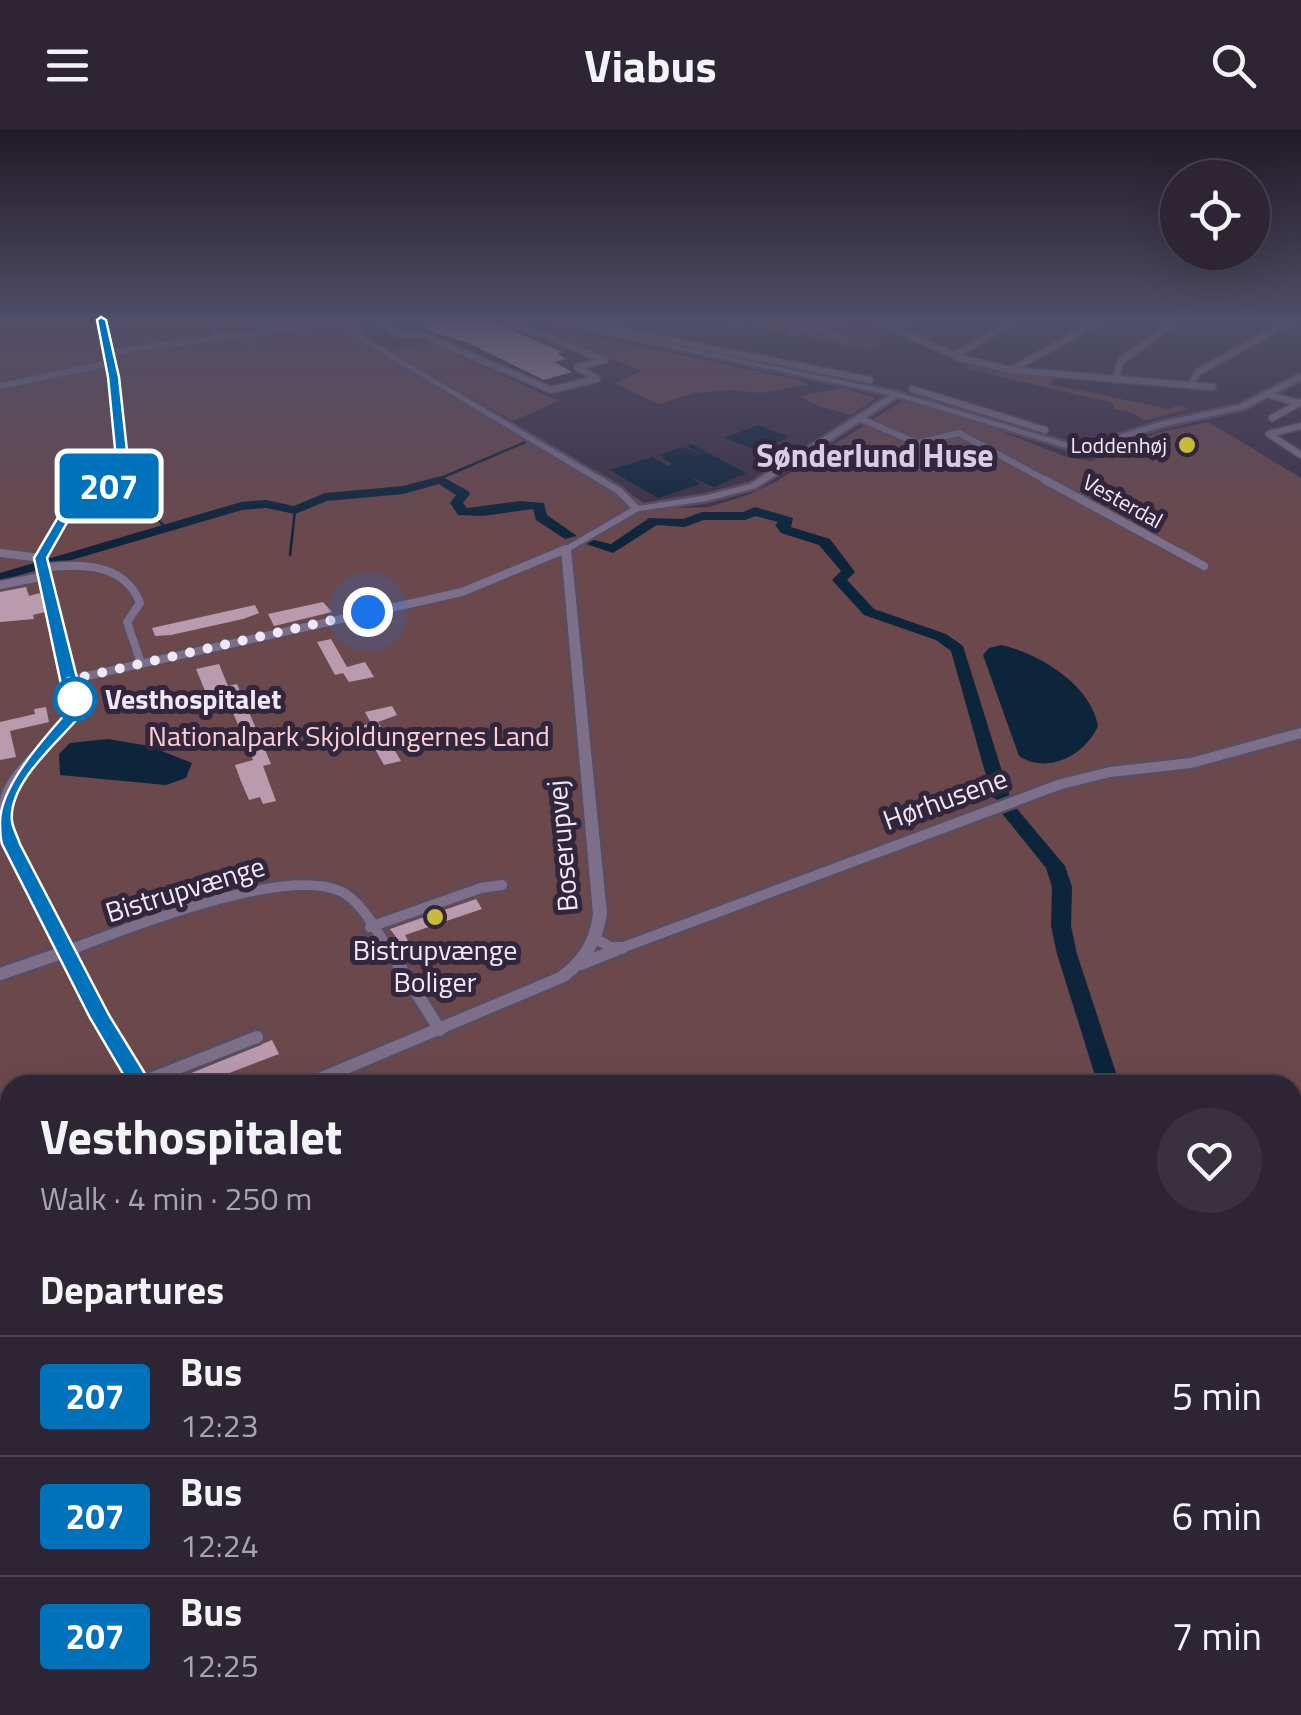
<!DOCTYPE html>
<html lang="en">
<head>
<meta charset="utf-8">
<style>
	body { margin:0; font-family:"Titillium Web",sans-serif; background:#393040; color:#f1f3f6; height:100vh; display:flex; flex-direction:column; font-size:38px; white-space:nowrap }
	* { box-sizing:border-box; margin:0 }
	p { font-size:32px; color:#a7a4ac }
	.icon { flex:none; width:55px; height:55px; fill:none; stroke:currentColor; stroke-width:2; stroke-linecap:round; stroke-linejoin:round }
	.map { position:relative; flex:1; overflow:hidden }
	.details { position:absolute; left:0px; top:945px; width:1302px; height:640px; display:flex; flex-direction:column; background:#2d2434; border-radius:30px 30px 0 0; box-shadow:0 10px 40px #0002,0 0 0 2px #48414f }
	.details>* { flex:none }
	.badge { padding:0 20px; border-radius:8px; font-size:35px; line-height:65px }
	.controls { position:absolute; left:1160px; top:30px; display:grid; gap:20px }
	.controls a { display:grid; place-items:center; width:110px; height:110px; border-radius:50%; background:#2d2434; box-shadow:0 10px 40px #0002,0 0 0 2px #48414f; font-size:50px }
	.you { position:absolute; width:50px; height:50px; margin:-25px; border:8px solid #fff; border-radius:50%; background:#1a73e8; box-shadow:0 0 0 15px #1a73e833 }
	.map>.badge { position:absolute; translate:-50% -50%; box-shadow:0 0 0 5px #fff }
	h2 { padding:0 40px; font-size:38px; line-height:90px }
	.round { display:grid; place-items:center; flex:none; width:105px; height:105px; border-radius:52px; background:#393040 }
	.overview { display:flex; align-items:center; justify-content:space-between; height:170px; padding:0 40px }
	h1 { font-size:48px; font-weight:700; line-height:75px }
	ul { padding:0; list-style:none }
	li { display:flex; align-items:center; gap:30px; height:120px; padding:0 40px; border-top:2px solid #48414f }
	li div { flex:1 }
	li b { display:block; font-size:38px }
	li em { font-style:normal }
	li .badge { min-width:110px; font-weight:700; text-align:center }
	header { display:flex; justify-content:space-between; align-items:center; height:130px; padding:0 40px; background:#2d2434; font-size:45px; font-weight:700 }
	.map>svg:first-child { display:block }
</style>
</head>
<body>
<header><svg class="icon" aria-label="menu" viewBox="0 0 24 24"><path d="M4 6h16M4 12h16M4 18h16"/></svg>Viabus<svg class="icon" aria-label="search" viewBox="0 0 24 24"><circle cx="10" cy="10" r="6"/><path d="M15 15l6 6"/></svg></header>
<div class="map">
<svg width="1301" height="1585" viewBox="0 0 1301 1585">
	<rect width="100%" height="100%" fill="#3c3046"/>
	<!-- green -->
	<g fill="#6b484c" fill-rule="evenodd">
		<path d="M 0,190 L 353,190 L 367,209 L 387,221 L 429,212 L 559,271 L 513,291 L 407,231 L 655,379 L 709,377 L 748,365 L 777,351 L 902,271 L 978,292 L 1066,327 L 1091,331 L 1157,303 L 1209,292 L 1301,348 L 1301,1585 L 0,1585 ZM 10,955 L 1292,955 L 1292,1575 L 10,1575 Z"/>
		<path d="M 713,190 L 840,190 L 885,211 L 869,219 Z"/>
		<path d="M 548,197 L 799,250 L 809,255 L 761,263 L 732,260 L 696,263 L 658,274 L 615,253 L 642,241 L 537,200 Z"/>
		<path d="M 972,233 L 1055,247 L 1049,254 L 1169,279 L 1179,275 L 1189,279 L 1145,291 L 1131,282 L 1114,279 L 1113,273 L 963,238 Z"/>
		<path d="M 843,258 L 876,268 L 851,285 L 816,275 L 799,266 Z"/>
	</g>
	<!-- water -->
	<g fill="#0c253b">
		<path d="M 758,295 L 787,306 L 786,309 L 754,319 L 724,308 Z"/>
		<path d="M 692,314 L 746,343 L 714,357 L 691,347 L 700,354 L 658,368 L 610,340 L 652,327 L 670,337 L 671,333 L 658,325 L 682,317 L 703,325 L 687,316 Z"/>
		<path d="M 1001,515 C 1039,523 1091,555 1098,596 C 1085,625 1048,645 1019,626 L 983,525 L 989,518 Z"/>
		<path d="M 108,609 L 149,616 L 192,633 L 186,648 L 166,655 L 60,645 L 59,624 L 70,613 Z"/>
	</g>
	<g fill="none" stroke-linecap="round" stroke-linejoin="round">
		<!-- stream -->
		<g stroke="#0c253b" stroke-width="2.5">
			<path d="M 434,351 L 528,311"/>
			<path d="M 133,364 L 166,398"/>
			<path d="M 290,425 L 295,380"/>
		</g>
		<!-- river -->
		<g fill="#0c253b" fill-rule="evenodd">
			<path d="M 441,346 L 468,361 L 470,364 L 463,373 L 467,378 L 520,371 L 544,373 L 547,385 L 577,406 L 565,409 L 536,390 L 533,379 L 483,386 L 458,385 L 450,373 L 456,365 L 439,354 L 403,364 L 327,371 L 295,384 L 266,378 L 242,380 L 0,451 L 0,443 L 241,372 L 266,370 L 294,376 L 325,363 L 403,356 Z"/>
			<path d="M 755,377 L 793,388 L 791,397 L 830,409 L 855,442 L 847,450 L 874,479 L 946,504 L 963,516 L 1010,667 L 1007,671 L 1001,672 L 992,667 L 951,521 L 936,510 L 864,485 L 832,450 L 841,441 L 819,415 L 781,403 L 775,395 L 778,392 L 756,386 L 745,390 L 704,390 L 684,397 L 657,395 L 613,423 L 583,413 L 590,409 L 611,414 L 649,388 L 683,389 L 702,382 L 743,382 Z"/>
			<path d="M 1006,671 L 1012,673 L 1065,736 L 1072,757 L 1071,796 L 1077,824 L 1120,955 L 1098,955 L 1057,824 L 1051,796 L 1052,757 L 1046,738 L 997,677 Z"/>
			<path d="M 1292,1148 L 1301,1152 L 1301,1177 L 1292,1174 Z"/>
		</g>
	</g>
	<!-- building -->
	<g fill="#b99bad">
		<path d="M 419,190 L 497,190 L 501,196 L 563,222 L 557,223 L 566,229 L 554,232 L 572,242 L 544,250 L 468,213 L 433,202 Z"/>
		<path d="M 26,457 L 29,466 L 40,463 L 45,482 L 33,485 L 34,489 L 0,492 L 0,462 Z"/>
		<path d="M 323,472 L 332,482 L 274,496 L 268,484 Z"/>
		<path d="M 255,475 L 259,483 L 243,489 L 171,505 L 155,506 L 152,498 Z"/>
		<path d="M 331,509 L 347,537 L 365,532 L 374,547 L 349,552 L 343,543 L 335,545 L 317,512 Z"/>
		<path d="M 219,534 L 228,556 L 237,554 L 271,634 L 263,636 L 276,671 L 263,674 L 260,667 L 249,670 L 240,649 L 235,635 L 253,630 L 225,564 L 208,568 L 196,539 Z"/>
		<path d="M 392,576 L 397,585 L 378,592 L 401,631 L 384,635 L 362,596 L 371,593 L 365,582 Z"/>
		<path d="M 46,577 L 49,592 L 10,601 L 16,627 L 0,630 L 0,592 L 35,584 L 34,579 Z"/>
		<path d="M 476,769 L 482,779 L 405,805 L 413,820 L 408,823 L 390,799 Z"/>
		<path d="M 272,910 L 279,924 L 198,955 L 162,955 Z"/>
	</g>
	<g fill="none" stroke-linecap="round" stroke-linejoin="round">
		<!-- minor-far3 casing -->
		<g stroke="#584d61" stroke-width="9">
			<g id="minor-far3">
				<path d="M 207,190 L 217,208"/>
				<path d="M 378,190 L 398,204 L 420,204 L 551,260 L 597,249 L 577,237 L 605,230 L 504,190"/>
				<path d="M 568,190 L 870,250"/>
				<path d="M 802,190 L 845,211"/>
				<path d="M 875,190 L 960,228 L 1011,240 L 1213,257"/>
				<path d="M 732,193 L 743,190"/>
				<path d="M 103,194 L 129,190"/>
				<path d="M 887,196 L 911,190"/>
				<path d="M 791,202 L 844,190"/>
				<path d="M 110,222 L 351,190"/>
				<path d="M 955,225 L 1017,190"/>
				<path d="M 1011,240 L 1102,190"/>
				<path d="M 1115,250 L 1121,231 L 1178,190"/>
				<path d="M 1191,255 L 1198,242 L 1293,190"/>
				<path d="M 0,256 L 111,233"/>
				<path d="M 912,259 L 1045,300"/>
				<path d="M 1269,265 L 1299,273"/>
				<path d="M 859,288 L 917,313 L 959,303 L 1049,352"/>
				<path d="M 1272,288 L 1301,272"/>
				<path d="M 1301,296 L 1269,304 L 1301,325"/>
			</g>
		</g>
		<!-- minor-far2 casing -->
		<g stroke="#584d61" stroke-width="11">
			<g id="minor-far2">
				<path d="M 1045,350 L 1204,436"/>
				<path d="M 0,423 L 41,428"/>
				<path d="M 43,438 C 80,433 125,433 140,473 L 127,492 L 141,533"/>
				<path d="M 0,455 L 45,446"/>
				<path d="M 69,550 L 462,462 L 566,419"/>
			</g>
		</g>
		<!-- minor-far1 casing -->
		<g stroke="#584d61" stroke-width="15">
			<g id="minor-far1">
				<path d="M 370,797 L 481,758 L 502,755"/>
				<path d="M 596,809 L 616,820 L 1061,654 L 1110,642 L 1191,633 L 1301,603"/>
				<path d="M 69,820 C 129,798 281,736 340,761 C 361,770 377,802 389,820"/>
			</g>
		</g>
		<!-- minor casing -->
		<g stroke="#584d61" stroke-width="18">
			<g id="minor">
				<path d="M 388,818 L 440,900"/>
				<path d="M 612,818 L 622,818"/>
				<path d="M 581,834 L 616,820"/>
				<path d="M 0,844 L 76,818"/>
				<path d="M 140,953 L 257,907"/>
			</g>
		</g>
		<!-- tertiary casing -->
		<g stroke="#584d61" stroke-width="5">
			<g id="tertiary">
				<path d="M 99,190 L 105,190 L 117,247 L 127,339 L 118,354 L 72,382 L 46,428 L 82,576 L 78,584 C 56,611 5,653 9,691 C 10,699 15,707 17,714 L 107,886 L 149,955 L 133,955 L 94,888 L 0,702 C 0,692 0,680 0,670 C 8,633 55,609 70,576 L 36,428 L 65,378 L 112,350 L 119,339 L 109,247 Z"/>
				<path d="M 342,190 L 349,190 L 368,210 L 622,359 L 639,376 L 707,365 L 750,354 L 890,265 L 540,190 L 554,190 L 897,262 L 1080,317 L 1160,292 L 1239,275 L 1298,245 L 1301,245 L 1301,250 L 1244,279 L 1165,296 L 1080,322 L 898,267 L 756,358 L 707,371 L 639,381 L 571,420 L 607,784 C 602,813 591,833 567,851 L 321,955 L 297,955 L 299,951 L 557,843 C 579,827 589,811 593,784 L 561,419 L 631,378 L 616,363 L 364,212 Z"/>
				<path d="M 1126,1575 L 1154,1575 L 1160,1585 L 1131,1585 Z"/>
			</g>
		</g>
		<!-- minor-far3 -->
		<use href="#minor-far3" stroke="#7d6f89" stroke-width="6"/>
		<!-- minor-far2 -->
		<use href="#minor-far2" stroke="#7d6f89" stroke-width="8"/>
		<!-- minor-far1 -->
		<use href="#minor-far1" stroke="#7d6f89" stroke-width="10"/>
		<!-- minor -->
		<use href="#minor" stroke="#7d6f89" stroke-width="12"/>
		<!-- tertiary -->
		<use href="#tertiary" fill="#7d6f89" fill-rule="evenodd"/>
	</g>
	<!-- sky -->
	<linearGradient id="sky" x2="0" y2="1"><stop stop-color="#211a26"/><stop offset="0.46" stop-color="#504e68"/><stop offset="1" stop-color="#504e68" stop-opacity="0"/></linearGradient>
	<rect width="1301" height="412" fill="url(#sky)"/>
	<!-- line -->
	<path fill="#0072bc" stroke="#fff" stroke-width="2.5" d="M 101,187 L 106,190 L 119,247 L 129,339 L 119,355 L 73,382 L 47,428 L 84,576 L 80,586 C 58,612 8,653 12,691 C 13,699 18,707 20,714 L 109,885 L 152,955 L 141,964 L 133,961 L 90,888 L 2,714 C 0,707 0,699 0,692 C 0,656 45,607 67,582 L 34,428 L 64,377 L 110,350 L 117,339 L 108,247 L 97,190 Z"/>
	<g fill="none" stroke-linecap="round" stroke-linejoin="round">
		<!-- walk -->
		<path stroke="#f0e8f7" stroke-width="10" stroke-dasharray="0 18" d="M 75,569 L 69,550 L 368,482"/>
	</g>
	<!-- markers -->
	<g fill="#c8bb3b" stroke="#32263c" stroke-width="4">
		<circle cx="1187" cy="315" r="10"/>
		<circle cx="435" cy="787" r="10"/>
	</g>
	<circle fill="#fff" stroke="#0072bc" stroke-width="5" cx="75" cy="569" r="20"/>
	<g text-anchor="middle" stroke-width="10" stroke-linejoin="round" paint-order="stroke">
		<!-- far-poi labels -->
		<g font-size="22" fill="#f0e8f7" stroke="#32263c" text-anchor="end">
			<text x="1167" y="323">Loddenhøj</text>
		</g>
		<!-- far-street labels -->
		<g font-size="22" fill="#f0e8f7" stroke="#32263c">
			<text transform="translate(1123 371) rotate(29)" y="8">Vesterdal</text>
		</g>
		<!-- stop labels -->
		<g font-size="28" font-weight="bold" fill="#f0e8f7" stroke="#32263c" text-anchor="start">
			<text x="105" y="579">Vesthospitalet</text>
		</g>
		<!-- park labels -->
		<g font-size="28" fill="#faced3" stroke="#32263c">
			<text x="349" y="616">Nationalpark Skjoldungernes Land</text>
		</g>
		<!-- street labels -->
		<g font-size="28" fill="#f0e8f7" stroke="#32263c">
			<text transform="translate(945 669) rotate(-20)" y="10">Hørhusene</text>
			<text transform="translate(562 716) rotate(-95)" y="10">Boserupvej</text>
			<text transform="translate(185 759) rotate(-17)" y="10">Bistrupvænge</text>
		</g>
		<!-- poi labels -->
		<g font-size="28" fill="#f0e8f7" stroke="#32263c">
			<text x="435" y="830">Bistrupvænge<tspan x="435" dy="32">Boliger</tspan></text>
		</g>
		<!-- far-district labels -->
		<g font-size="32" font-weight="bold" fill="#dacbe8" stroke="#32263c">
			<text x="875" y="337">Sønderlund Huse</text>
		</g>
	</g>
</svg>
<div class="controls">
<a><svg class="icon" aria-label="locate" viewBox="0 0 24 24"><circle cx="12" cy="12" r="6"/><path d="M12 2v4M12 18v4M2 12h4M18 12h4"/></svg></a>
</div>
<div class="you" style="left:368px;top:482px"></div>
<b class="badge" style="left:109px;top:356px;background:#0072bc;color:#fff">207</b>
<section class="details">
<div class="overview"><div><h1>Vesthospitalet</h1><p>Walk · 4 min · 250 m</p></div><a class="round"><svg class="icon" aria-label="heart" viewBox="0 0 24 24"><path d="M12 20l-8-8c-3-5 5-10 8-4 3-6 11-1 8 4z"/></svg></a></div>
<h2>Departures</h2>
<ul>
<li><span class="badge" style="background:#0072bc;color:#fff">207</span><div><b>Bus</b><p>12:23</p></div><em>5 min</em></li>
<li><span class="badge" style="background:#0072bc;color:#fff">207</span><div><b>Bus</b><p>12:24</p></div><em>6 min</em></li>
<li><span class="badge" style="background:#0072bc;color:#fff">207</span><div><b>Bus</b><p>12:25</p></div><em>7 min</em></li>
</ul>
</section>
</div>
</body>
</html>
